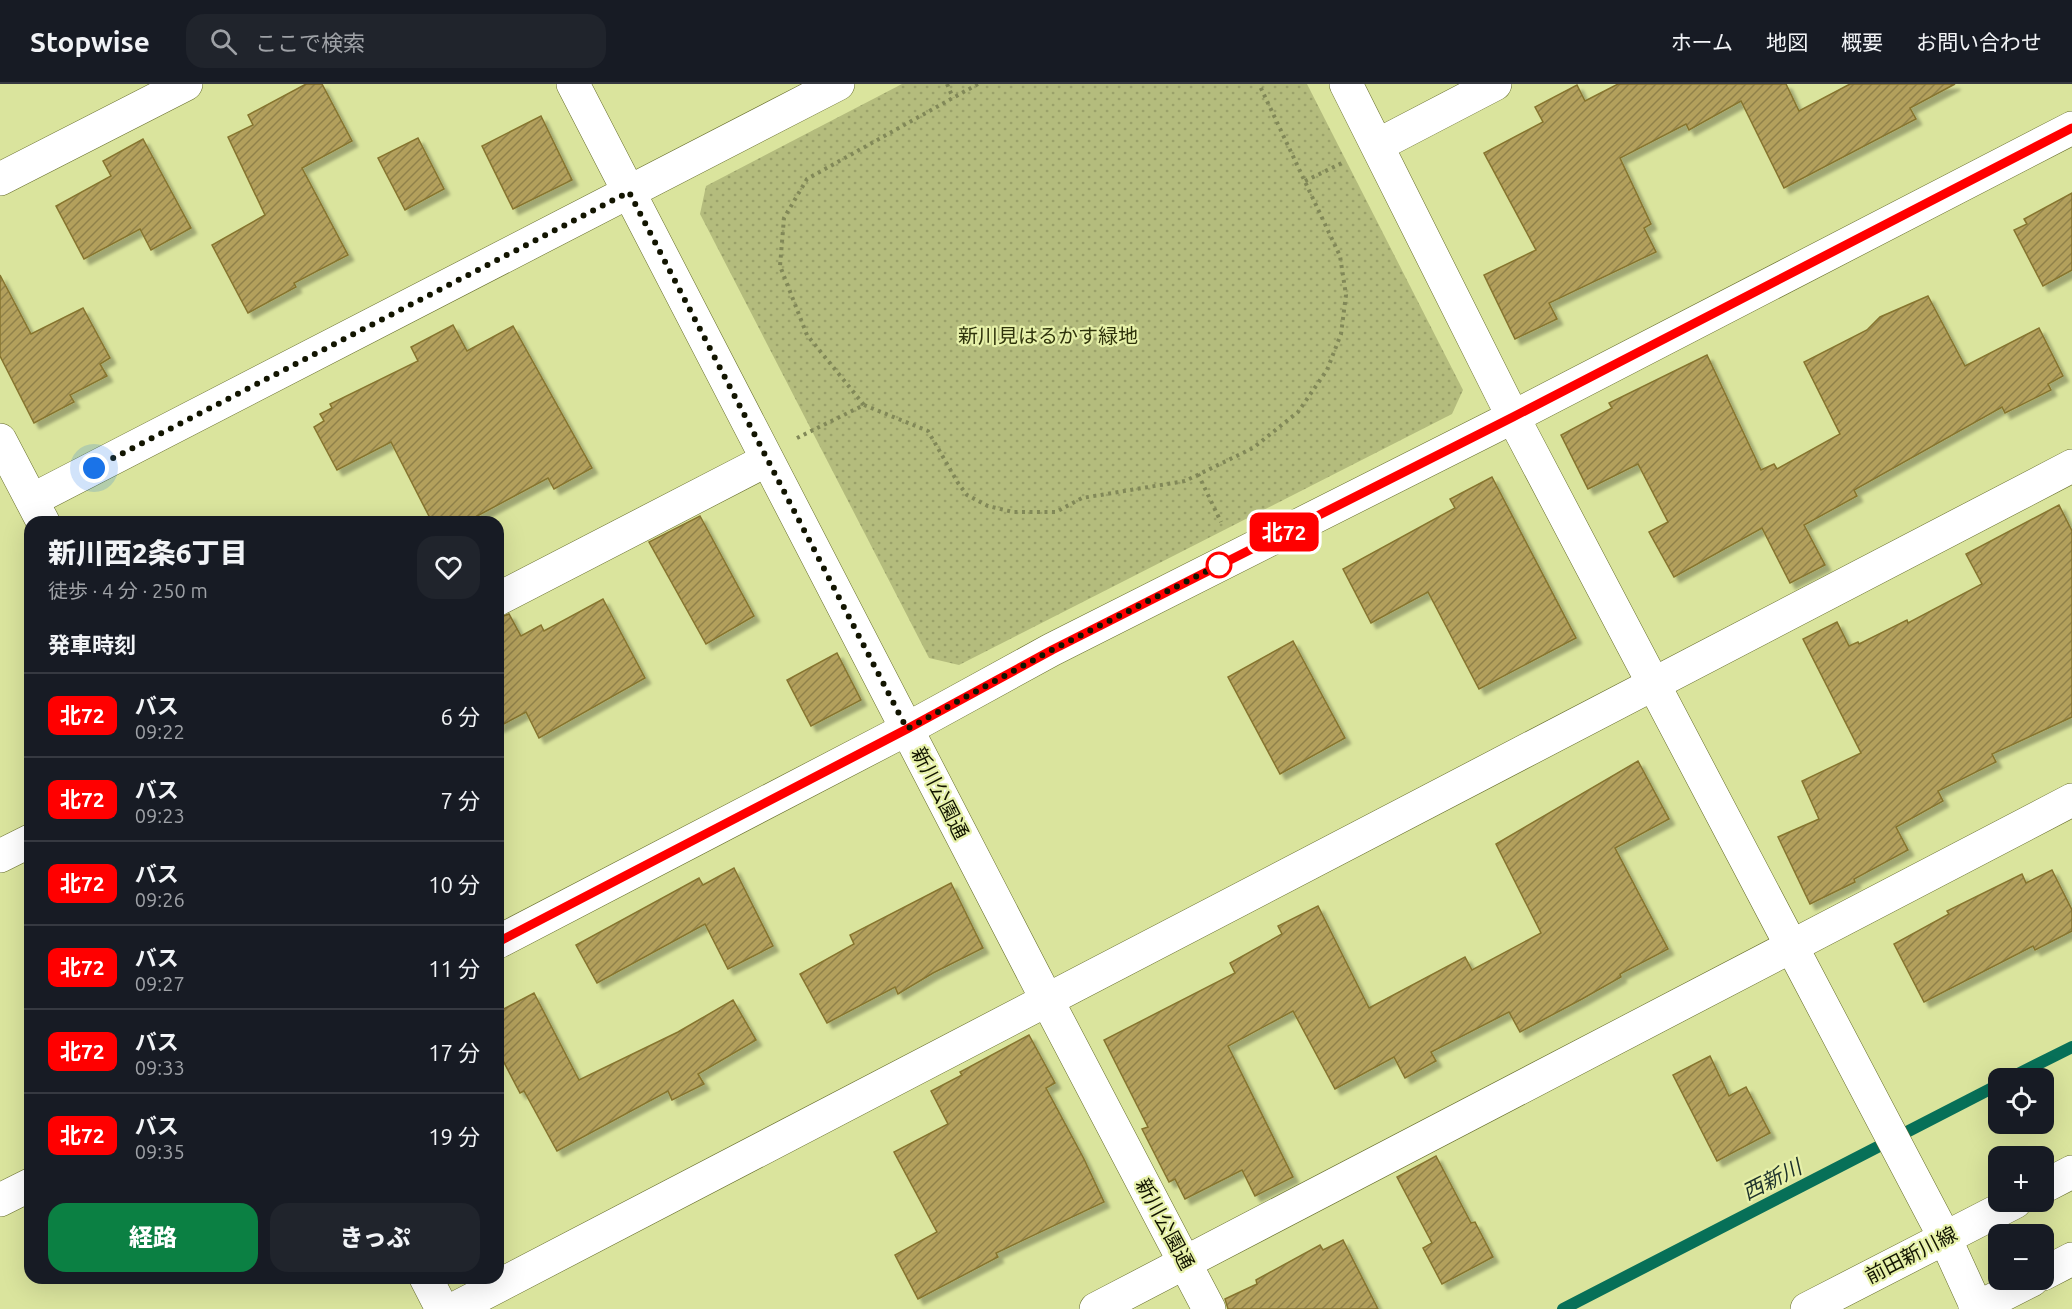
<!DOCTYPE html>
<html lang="ja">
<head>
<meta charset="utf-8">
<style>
	body { margin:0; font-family:Ubuntu,"Noto Sans JP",sans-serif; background:#20242c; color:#f1f3f6; height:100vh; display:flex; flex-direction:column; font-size:22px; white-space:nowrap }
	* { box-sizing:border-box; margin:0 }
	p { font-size:20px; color:#9ea1a6 }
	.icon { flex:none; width:33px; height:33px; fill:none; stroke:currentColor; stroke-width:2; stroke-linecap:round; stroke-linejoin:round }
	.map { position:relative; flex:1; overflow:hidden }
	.side { position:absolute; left:24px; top:432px; width:480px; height:768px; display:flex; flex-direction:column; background:#171b24; border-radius:18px; box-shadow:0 6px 24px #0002 }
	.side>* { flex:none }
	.badge { padding:0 12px; border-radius:9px; font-size:21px; line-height:39px }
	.tools { position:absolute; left:1988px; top:984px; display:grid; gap:12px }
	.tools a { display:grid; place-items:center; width:66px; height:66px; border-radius:12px; background:#171b24; box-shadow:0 6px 24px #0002; font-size:30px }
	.you { position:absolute; width:30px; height:30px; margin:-15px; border:4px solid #fff; border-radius:50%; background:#1a73e8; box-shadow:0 0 0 9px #1a73e833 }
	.map>.badge { position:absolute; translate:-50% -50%; box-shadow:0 0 0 3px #fff }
	h2 { padding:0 24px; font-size:22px; line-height:54px }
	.round { display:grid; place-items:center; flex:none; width:63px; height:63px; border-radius:18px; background:#20242c }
	.summary { display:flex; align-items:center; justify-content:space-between; height:102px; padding:0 24px }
	h1 { font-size:28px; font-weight:800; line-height:45px }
	.cta { display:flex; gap:12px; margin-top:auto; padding:12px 24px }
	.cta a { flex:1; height:69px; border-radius:18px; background:#0b8043; color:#fff; font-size:24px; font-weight:800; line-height:69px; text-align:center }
	.cta a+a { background:#20242c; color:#f1f3f6 }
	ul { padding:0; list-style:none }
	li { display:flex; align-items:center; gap:18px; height:84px; padding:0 24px; border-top:2px solid #363941 }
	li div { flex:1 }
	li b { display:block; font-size:22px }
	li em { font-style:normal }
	li .badge { min-width:66px; font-weight:700; text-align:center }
	header { display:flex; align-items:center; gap:36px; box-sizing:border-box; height:84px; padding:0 30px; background:#171b24; border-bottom:2px solid #363941 }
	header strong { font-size:28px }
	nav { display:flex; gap:33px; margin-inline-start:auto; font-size:21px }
	.search { width:420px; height:54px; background:#20242c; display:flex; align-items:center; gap:15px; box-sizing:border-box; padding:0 21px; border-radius:18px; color:#9ea1a6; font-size:22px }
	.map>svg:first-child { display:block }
</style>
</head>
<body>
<header>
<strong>Stopwise</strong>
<div class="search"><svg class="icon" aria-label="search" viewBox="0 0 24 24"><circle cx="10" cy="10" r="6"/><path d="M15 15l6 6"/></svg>ここで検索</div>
<nav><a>ホーム</a><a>地図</a><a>概要</a><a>お問い合わせ</a></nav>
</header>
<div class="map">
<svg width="2072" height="1225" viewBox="0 0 2072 1225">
	<defs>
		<pattern id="park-dots" width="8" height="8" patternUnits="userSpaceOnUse" patternTransform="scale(1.5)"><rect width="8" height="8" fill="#b4bc7d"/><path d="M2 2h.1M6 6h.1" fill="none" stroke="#9aa16a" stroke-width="1.8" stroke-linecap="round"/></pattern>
		<pattern id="building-hatch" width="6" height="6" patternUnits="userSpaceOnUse" patternTransform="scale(1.5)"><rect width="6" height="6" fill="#b3a05c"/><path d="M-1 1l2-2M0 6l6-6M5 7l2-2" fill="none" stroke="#90814a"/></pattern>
		<filter id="shadow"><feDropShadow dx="5.5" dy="5.5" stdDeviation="1.5" flood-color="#0004"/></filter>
	</defs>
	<rect width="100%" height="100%" fill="#dae49d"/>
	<!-- park -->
	<path fill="url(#park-dots)" d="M 902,0 L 1307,0 L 1463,306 L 1452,330 L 959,581 L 929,574 L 700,130 L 706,102 Z"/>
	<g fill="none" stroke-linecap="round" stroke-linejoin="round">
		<!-- stream -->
		<g stroke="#077058" stroke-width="12">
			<path d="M 2010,994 L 2072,963"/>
			<path d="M 1563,1225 L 1998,1001"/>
		</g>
	</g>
	<!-- building -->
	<g fill="url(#building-hatch)" stroke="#86742f" stroke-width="1.5" filter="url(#shadow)">
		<path d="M 306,0 L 322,0 L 352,57 L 302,84 L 348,171 L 294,199 L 296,203 L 248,229 L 212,161 L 265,131 L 228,53 L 253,41 L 248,31 Z"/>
		<path d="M 1618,0 L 1786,0 L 1799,27 L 1850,0 L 1955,0 L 1910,24 L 1916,35 L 1784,104 L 1741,17 L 1689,46 L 1686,40 L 1620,74 L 1651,140 L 1644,144 L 1656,168 L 1549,219 L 1557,235 L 1515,255 L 1484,191 L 1536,166 L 1484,69 L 1543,38 L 1535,23 L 1577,1 L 1585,17 Z"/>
		<path d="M 541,32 L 572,96 L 513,125 L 482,62 Z"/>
		<path d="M 418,54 L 444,105 L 405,126 L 378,74 Z"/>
		<path d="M 143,55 L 191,144 L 151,166 L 140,145 L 84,175 L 56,122 L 111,92 L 103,77 Z"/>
		<path d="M 2072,109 L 2072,186 L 2043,202 L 2014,146 L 2027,140 L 2024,135 Z"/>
		<path d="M 0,191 L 31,250 L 83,224 L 110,274 L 100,280 L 107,292 L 70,311 L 74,318 L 34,339 L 0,272 Z"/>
		<path d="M 1928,212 L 1965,282 L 2039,244 L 2063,292 L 2048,300 L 2051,306 L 2005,329 L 2002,323 L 1854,406 L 1857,412 L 1804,441 L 1825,481 L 1790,499 L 1762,444 L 1674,493 L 1649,448 L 1668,438 L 1638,380 L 1588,405 L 1561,351 L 1612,324 L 1609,319 L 1707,271 L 1761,386 L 1774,380 L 1777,385 L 1840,350 L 1804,278 L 1867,246 L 1880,233 Z"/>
		<path d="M 453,241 L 467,267 L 513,242 L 592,384 L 554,405 L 548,394 L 466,438 L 432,438 L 391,358 L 337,386 L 314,343 L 324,337 L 320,330 L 332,324 L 330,320 L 418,277 L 411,263 Z"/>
		<path d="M 1492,393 L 1576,554 L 1479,605 L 1428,508 L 1371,539 L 1343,485 L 1455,424 L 1450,415 Z"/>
		<path d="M 2059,421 L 2072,447 L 2072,633 L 1992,670 L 1996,678 L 1938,707 L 1943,717 L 1896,743 L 1908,766 L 1854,795 L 1855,798 L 1810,820 L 1778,753 L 1819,735 L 1802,697 L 1861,669 L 1803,555 L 1837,538 L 1849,562 L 1858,558 L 1859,560 L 1907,536 L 1908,539 L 1982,500 L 1966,470 Z"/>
		<path d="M 700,432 L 754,532 L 706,560 L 649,458 Z"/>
		<path d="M 603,515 L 645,594 L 539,654 L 526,628 L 498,643 L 498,534 L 509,530 L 521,552 L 541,541 L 544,547 Z"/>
		<path d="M 1293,557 L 1345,654 L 1280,690 L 1228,593 Z"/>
		<path d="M 837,569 L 861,616 L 811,642 L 787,596 Z"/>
		<path d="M 1638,677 L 1669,735 L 1615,764 L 1668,865 L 1620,890 L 1621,893 L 1582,915 L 1520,948 L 1509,928 L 1431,968 L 1436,977 L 1405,994 L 1394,973 L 1335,1005 L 1293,927 L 1228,962 L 1293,1093 L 1255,1112 L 1242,1086 L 1185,1115 L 1175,1095 L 1169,1098 L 1142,1045 L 1148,1043 L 1104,956 L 1235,889 L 1230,879 L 1282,850 L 1278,842 L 1318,822 L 1369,924 L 1465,873 L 1472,886 L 1541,849 L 1496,760 Z"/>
		<path d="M 734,784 L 773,862 L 728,885 L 705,840 L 597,899 L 576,861 L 699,794 L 703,801 Z"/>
		<path d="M 2052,786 L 2072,826 L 2072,847 L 2035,866 L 2033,862 L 1924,918 L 1894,860 L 1949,830 L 1947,827 L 2022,790 L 2026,799 Z"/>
		<path d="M 951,799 L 983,864 L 933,889 L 898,910 L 895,903 L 827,939 L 800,890 L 854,860 L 850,851 Z"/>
		<path d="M 534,909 L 579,996 L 678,948 L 733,916 L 756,956 L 698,990 L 704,1000 L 672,1016 L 668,1007 L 557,1067 L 524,1007 L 520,1009 L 498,967 L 498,928 Z"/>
		<path d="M 1029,951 L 1055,999 L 1046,1004 L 1084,1075 L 1104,1118 L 996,1169 L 998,1173 L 918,1215 L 895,1171 L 937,1148 L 894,1068 L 948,1040 L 931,1007 L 962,991 L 960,988 Z"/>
		<path d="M 1710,972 L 1729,1012 L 1746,1003 L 1770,1049 L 1717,1077 L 1673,991 Z"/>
		<path d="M 1436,1072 L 1471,1139 L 1475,1138 L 1493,1173 L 1442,1200 L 1423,1164 L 1432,1159 L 1397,1093 Z"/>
		<path d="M 1343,1156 L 1378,1225 L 1228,1225 L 1225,1215 L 1257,1200 L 1256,1196 L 1320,1161 L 1323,1166 Z"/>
	</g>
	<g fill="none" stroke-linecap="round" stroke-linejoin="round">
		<!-- minor casing -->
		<g stroke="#656c29" stroke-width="34">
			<g id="minor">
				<path d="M 1346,0 L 1513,333 L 1945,1154 L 1977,1224"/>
				<path d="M 1378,61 L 1495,0"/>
				<path d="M 0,95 L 186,0"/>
				<path d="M 0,356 L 43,438"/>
				<path d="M 32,416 L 838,0"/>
				<path d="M 498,515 L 767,376"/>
				<path d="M 0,772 L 30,757"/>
				<path d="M 498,858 L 907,645 L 1051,566 L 1513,333 L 2072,44"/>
				<path d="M 0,1116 L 30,1101"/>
				<path d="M 426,1194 L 442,1225"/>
				<path d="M 454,1225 L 2072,382"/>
				<path d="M 1096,1225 L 2072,716"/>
			</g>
		</g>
		<!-- tertiary casing -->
		<g stroke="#656c29" stroke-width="34">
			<path id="tertiary" d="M 573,0 L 1047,916 L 1209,1225"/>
		</g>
		<!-- primary casing -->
		<g stroke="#656c29" stroke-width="34">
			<g id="primary">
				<path d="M 2043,1103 L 2072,1088"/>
				<path d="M 2043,1190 L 2072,1175"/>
				<path d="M 1807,1225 L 2015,1118"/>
				<path d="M 1975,1225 L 2032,1196"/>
			</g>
		</g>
		<!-- path -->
		<g stroke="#818858" stroke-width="4" stroke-dasharray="3 4.5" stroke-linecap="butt">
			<path d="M 947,0 L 953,14"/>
			<path d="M 1305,97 L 1342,79"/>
			<path d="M 864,321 L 928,347 L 958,399 L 967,411 L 988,422 L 1013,428 L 1056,428 L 1082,414 L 1185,397 L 1253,364 L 1298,328 L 1327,286 L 1341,250 L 1346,211 L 1340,172 L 1259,0"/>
			<path d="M 797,354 L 864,321 L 807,251 L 780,182 L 784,134 L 807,95 L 978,0"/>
			<path d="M 1198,390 L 1221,438"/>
		</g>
		<!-- minor -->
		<use href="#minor" stroke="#fff" stroke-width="33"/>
		<!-- tertiary -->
		<use href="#tertiary" stroke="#fff" stroke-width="33"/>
		<!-- primary -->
		<use href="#primary" stroke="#fff" stroke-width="33"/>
	</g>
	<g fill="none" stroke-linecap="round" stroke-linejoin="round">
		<!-- line casing -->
		<g stroke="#fff" stroke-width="14">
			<path id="line" d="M 498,858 L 907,645 L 1052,566 L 1513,333 L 2072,44"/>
		</g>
		<!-- line -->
		<use href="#line" stroke="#f00" stroke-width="9"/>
		<!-- walk -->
		<path stroke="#121400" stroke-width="6" stroke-dasharray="0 10.8" d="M 94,384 L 629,108 L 907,645 L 1052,566 L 1219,481"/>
	</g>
	<!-- markers -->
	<circle fill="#fff" stroke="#f00" stroke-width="3" cx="1219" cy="481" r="12"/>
	<g text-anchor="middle" stroke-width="4.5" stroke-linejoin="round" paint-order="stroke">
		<!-- park labels -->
		<g font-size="20" fill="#2e320b" stroke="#e7f1aa">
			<text x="1048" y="259">新川見はるかす緑地</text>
		</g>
		<!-- street labels -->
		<g font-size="20" fill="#121400" stroke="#e7f1aa">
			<text transform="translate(940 709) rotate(63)" y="7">新川公園通</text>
			<text transform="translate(1165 1140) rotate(62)" y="7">新川公園通</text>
			<text transform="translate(1911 1171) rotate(-27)" y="7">前田新川線</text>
		</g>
		<!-- water labels -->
		<g font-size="21" font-style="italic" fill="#1c302a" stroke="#e7f1aa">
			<text transform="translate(1772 1096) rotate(-27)" y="7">西新川</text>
		</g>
	</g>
</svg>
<div class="tools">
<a><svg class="icon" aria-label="locate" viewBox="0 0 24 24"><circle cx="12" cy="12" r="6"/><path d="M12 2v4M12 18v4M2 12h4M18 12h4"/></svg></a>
<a>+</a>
<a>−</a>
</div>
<div class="you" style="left:94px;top:384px"></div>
<b class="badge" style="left:1284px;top:448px;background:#f00;color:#fff">北72</b>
<section class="side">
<div class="summary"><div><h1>新川西2条6丁目</h1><p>徒歩 · 4 分 · 250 m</p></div><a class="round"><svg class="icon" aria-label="heart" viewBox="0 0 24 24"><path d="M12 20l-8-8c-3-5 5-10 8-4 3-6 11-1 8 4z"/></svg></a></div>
<h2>発車時刻</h2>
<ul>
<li><span class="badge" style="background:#f00;color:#fff">北72</span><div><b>バス</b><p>09:22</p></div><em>6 分</em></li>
<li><span class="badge" style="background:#f00;color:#fff">北72</span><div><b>バス</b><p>09:23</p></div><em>7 分</em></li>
<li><span class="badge" style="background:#f00;color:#fff">北72</span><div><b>バス</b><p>09:26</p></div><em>10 分</em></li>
<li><span class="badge" style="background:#f00;color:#fff">北72</span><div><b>バス</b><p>09:27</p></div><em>11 分</em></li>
<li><span class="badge" style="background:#f00;color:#fff">北72</span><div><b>バス</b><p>09:33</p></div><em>17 分</em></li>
<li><span class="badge" style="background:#f00;color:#fff">北72</span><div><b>バス</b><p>09:35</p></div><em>19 分</em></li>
</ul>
<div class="cta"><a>経路</a><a>きっぷ</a></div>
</section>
</div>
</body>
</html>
